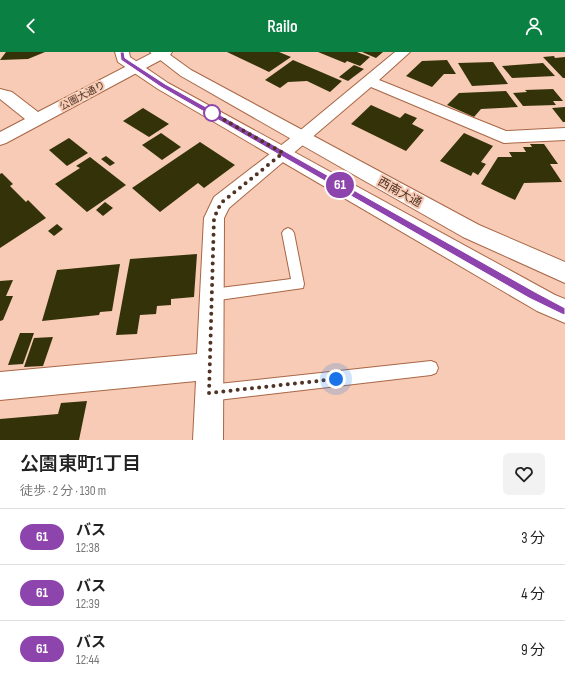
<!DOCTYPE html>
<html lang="ja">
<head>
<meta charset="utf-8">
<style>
	body { margin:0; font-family:"Sofia Sans Condensed","Noto Sans JP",sans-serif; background:#f2f2f2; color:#222; height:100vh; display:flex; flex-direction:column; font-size:15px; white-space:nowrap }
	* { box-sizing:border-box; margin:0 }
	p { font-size:13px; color:#767676 }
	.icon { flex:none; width:22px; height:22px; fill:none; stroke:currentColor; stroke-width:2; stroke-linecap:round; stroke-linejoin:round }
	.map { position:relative; height:388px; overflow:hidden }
	.details { display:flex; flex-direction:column; background:#fff; flex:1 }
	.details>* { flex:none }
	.badge { padding:0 8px; border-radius:13px; font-size:14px; line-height:26px }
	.you { position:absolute; width:20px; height:20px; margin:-10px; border:3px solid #fff; border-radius:50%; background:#1a73e8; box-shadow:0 0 0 6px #1a73e833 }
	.map>.badge { position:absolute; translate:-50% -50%; box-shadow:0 0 0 2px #fff }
	.round { display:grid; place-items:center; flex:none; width:42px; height:42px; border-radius:6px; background:#f2f2f2 }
	.headline { display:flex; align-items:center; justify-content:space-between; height:68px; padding:0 20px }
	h1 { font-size:19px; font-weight:600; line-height:30px }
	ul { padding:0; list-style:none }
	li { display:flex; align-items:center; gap:12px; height:56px; padding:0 20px; border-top:1px solid #e0e0e0 }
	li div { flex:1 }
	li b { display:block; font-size:15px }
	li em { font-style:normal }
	li .badge { min-width:44px; font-weight:700; text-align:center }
	header { display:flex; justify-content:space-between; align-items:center; height:52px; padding:0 20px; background:#0b8043; color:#fff; font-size:18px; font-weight:600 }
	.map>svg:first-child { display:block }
</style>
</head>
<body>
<header><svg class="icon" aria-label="back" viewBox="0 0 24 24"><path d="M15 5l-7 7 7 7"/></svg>Railo<svg class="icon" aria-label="person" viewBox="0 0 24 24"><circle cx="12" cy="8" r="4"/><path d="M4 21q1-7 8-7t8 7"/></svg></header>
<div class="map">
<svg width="565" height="388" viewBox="0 0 565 388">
	<rect width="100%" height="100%" fill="#f7cbb5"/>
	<!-- building -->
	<g fill="#343209">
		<path d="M 6,0 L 45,0 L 28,7 L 0,8 Z"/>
		<path d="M 227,0 L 279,0 L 291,5 L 269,20 Z"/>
		<path d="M 318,0 L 357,0 L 370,5 L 360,14 L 347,9 L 345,11 Z"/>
		<path d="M 362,0 L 383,0 L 376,6 Z"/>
		<path d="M 554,4 L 555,6 L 565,5 L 565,26 L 563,26 L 543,5 Z"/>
		<path d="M 293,8 L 342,29 L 330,40 L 307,29 L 288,30 L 280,36 L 265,28 Z"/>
		<path d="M 447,8 L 456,22 L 444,22 L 432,35 L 406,24 L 422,9 Z"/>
		<path d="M 493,10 L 508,32 L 472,34 L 458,11 Z"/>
		<path d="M 543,11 L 555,24 L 512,26 L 502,14 Z"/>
		<path d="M 354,13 L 364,17 L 348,29 L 339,25 Z"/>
		<path d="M 553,37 L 563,49 L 553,49 L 556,53 L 523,54 L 513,41 L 527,40 L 525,38 Z"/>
		<path d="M 506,39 L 518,55 L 481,57 L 474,65 L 447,53 L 459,41 Z"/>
		<path d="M 371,53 L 400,66 L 405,61 L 417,66 L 412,72 L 424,78 L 406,99 L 351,72 Z"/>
		<path d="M 565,55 L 565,70 L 563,70 L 552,56 Z"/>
		<path d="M 143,56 L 169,72 L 149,85 L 123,69 Z"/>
		<path d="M 161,81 L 181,95 L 162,108 L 142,93 Z"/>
		<path d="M 464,81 L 493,94 L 481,110 L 486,112 L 478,123 L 473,120 L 471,124 L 440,109 Z"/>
		<path d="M 69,86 L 88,101 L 67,114 L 49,98 Z"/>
		<path d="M 200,90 L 235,113 L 204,136 L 198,131 L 160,160 L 132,136 Z"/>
		<path d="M 530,92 L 544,92 L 558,112 L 550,112 L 562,130 L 524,131 L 515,148 L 481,132 L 498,105 L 512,105 L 509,100 L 526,100 L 523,95 L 532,95 Z"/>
		<path d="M 106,104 L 115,111 L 110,114 L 101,107 Z"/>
		<path d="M 90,105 L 126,133 L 87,160 L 55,132 L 80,116 L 76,114 Z"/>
		<path d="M 2,121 L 13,132 L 10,134 L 26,150 L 28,148 L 46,166 L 0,196 L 0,122 Z"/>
		<path d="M 105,150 L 113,156 L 103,164 L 96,158 Z"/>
		<path d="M 57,172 L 63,177 L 54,184 L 48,179 Z"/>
		<path d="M 197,202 L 194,245 L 171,247 L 171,253 L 157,254 L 156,262 L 140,263 L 137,282 L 116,283 L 130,207 Z"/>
		<path d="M 120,212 L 112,259 L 100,260 L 99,263 L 42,269 L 57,218 Z"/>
		<path d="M 13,228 L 6,244 L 13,244 L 3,268 L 0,269 L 0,229 Z"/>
		<path d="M 20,281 L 34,281 L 23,312 L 8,313 Z"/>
		<path d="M 53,285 L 43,314 L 24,315 L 34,286 Z"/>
		<path d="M 87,349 L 79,388 L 0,388 L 0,367 L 58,362 L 61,351 Z"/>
	</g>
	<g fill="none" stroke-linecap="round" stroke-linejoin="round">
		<!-- service casing -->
		<g stroke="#a86645" stroke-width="2">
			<g id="service">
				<path d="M 288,176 L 292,178 L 294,181 L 304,232 L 303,236 L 212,249 L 207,247 L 205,243 L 207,239 L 212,237 L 291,227 L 282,181 L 284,178 Z"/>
				<path d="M 431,309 L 436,311 L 438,316 L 436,321 L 431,323 L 209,349 L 204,346 L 201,341 L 204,336 L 209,333 Z"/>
			</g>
		</g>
		<!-- minor casing -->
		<g stroke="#a86645" stroke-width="2">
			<g id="minor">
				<path d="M 154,0 L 172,0 L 170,3 L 6,91 L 0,93 L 0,80 L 25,67 L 0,47 L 0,37 L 12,40 L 38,60 Z"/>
				<path d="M 395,0 L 410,0 L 379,28 L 506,79 L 565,76 L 565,88 L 504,91 L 371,35 L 229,156 L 224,166 L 223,388 L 193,388 L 196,329 L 0,348 L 0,320 L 197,302 L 204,166 L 214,145 L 297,81 Z"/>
			</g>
		</g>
		<!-- tertiary casing -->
		<g stroke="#a86645" stroke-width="2">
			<g id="tertiary">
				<path d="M 115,0 L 129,0 L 130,5 L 168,31 L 555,243 L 565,247 L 565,271 L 537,259 L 158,37 L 118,10 Z"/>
				<path d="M 150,0 L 166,0 L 191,18 L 479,173 L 565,210 L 565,231 L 463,185 L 181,24 Z"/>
			</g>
		</g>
		<!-- service -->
		<use href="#service" fill="#fff" fill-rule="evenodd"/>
		<!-- minor -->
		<use href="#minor" fill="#fff" fill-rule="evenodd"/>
		<!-- tertiary -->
		<use href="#tertiary" fill="#fff" fill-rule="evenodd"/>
	</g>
	<!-- line -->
	<path fill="#8e44ad" stroke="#fff" d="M 120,0 L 124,0 L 125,6 L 165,32 L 535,240 L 565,256 L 565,263 L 562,262 L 529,246 L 161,35 L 121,8 Z"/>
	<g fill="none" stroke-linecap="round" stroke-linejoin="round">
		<!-- walk -->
		<path stroke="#503324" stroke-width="4" stroke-dasharray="0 7.2" d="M 212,61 L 283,101 L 221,151 L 214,166 L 209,341 L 336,327"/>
	</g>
	<!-- markers -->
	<circle fill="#fff" stroke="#8e44ad" stroke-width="2" cx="212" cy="61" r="8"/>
	<g text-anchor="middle" stroke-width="4" stroke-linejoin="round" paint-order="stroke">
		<!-- far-street labels -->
		<g font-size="10" fill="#503324" stroke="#f7cbb5">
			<text transform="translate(82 43) rotate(-28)" y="4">公園大通り</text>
		</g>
		<!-- street labels -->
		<g font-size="12" fill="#503324" stroke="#f7cbb5">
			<text transform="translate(400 140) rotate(29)" y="4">西南大通</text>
		</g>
	</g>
</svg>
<div class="you" style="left:336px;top:327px"></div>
<b class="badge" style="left:340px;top:133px;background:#8e44ad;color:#fff">61</b>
</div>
<section class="details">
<div class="headline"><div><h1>公園東町1丁目</h1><p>徒歩 · 2 分 · 130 m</p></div><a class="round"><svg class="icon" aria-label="heart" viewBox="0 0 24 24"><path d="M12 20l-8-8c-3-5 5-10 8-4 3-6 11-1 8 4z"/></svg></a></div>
<ul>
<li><span class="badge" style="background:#8e44ad;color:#fff">61</span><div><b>バス</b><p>12:38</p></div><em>3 分</em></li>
<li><span class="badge" style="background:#8e44ad;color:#fff">61</span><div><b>バス</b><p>12:39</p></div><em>4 分</em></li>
<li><span class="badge" style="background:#8e44ad;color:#fff">61</span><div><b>バス</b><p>12:44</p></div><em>9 分</em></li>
</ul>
</section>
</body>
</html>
